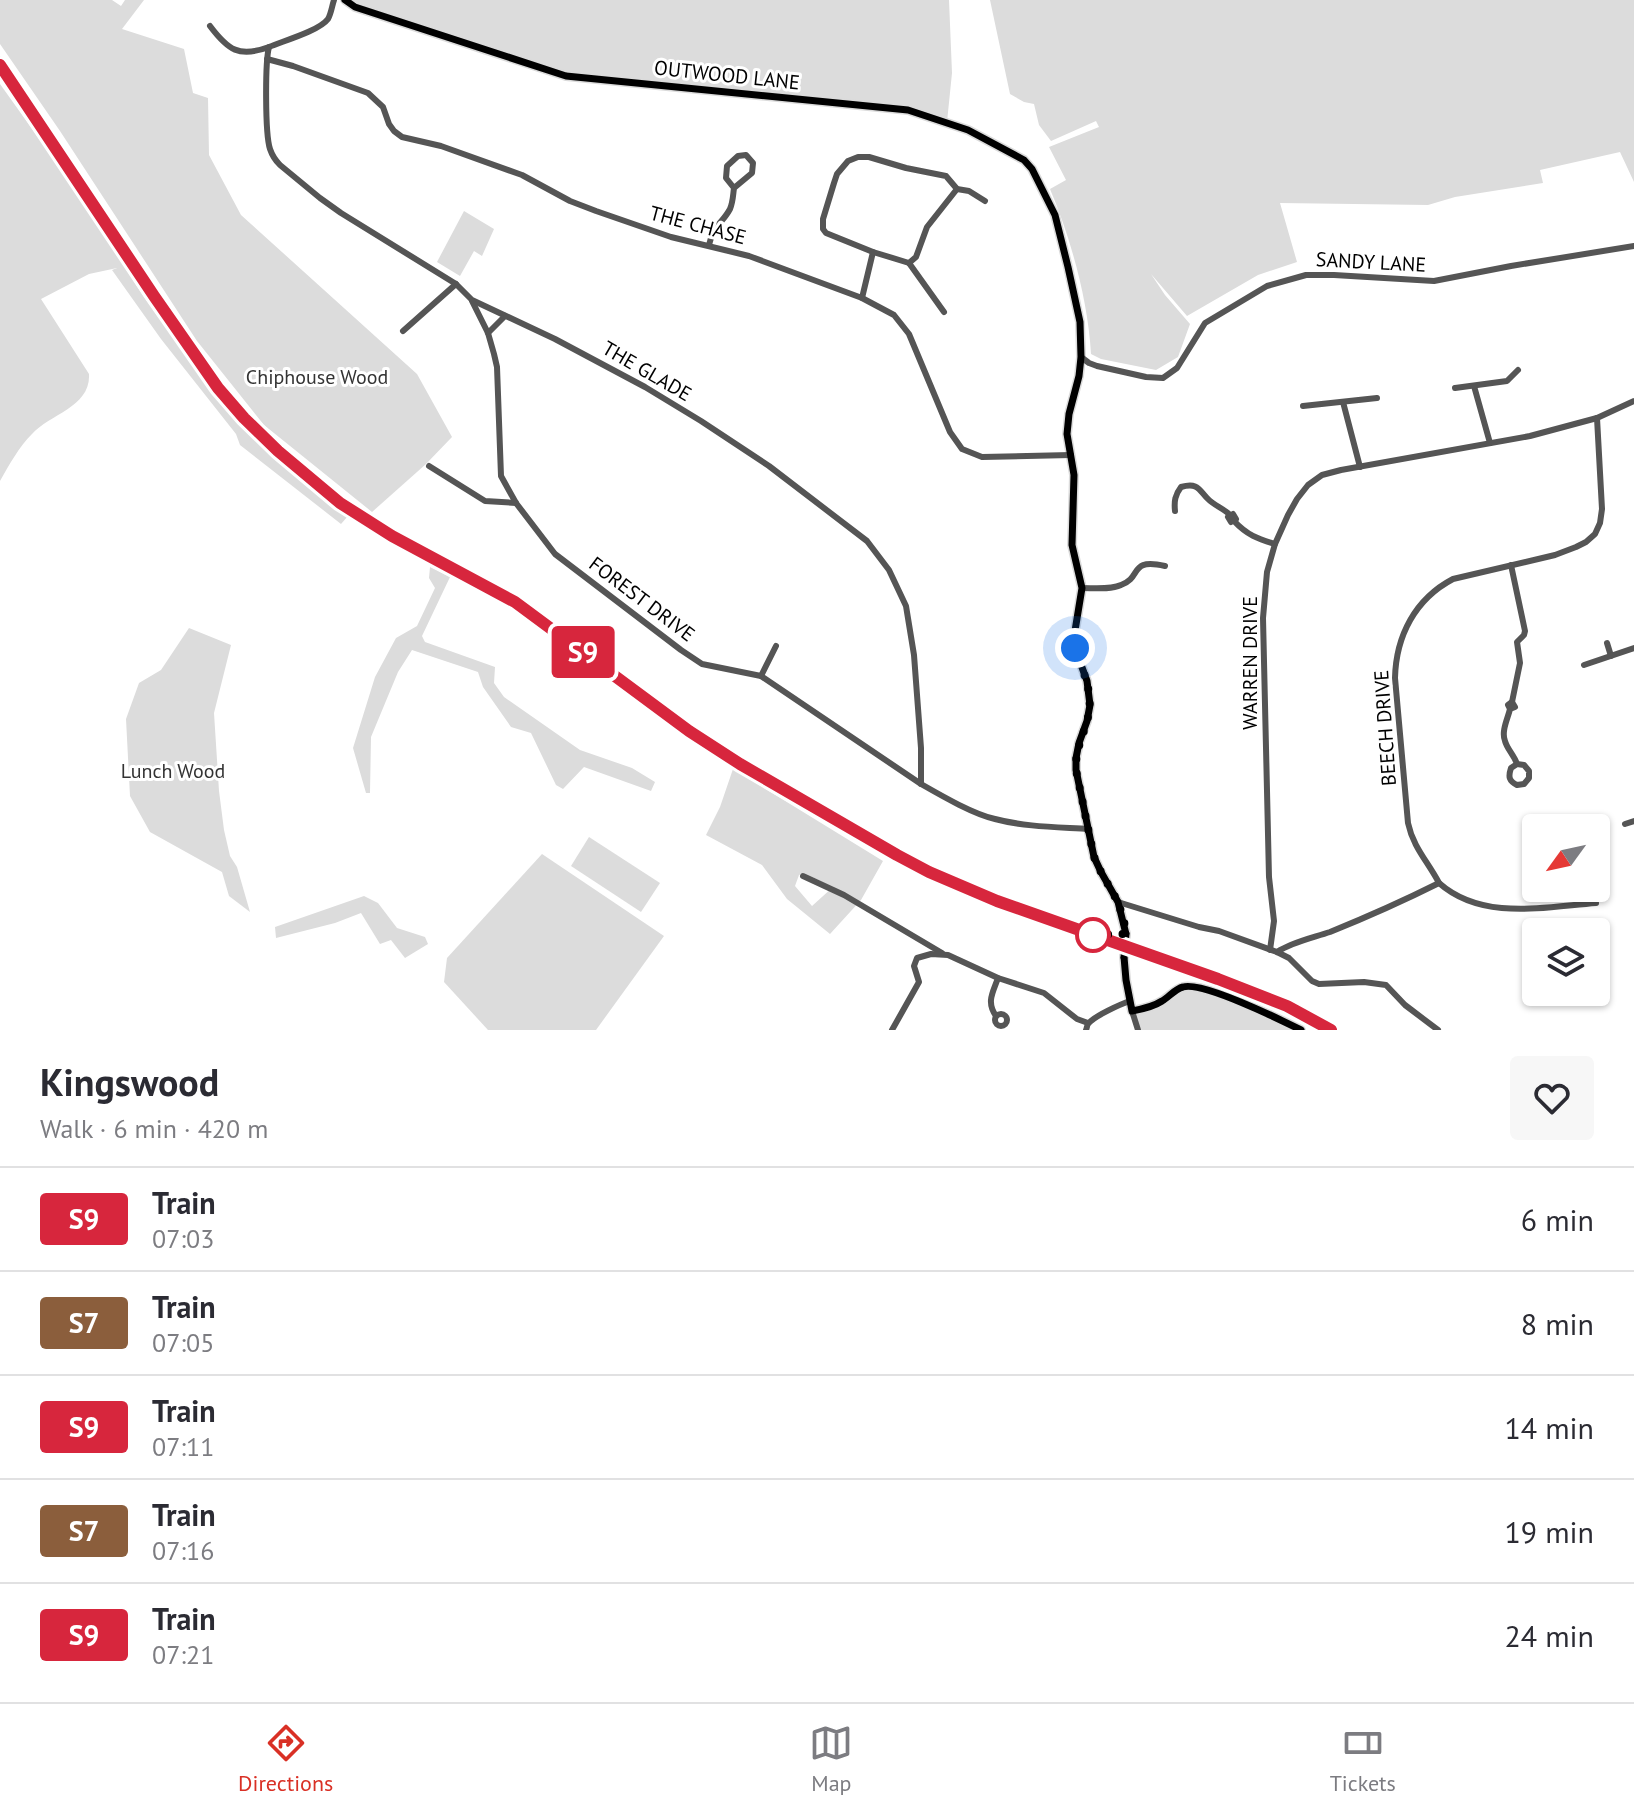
<!DOCTYPE html>
<html lang="en">
<head>
<meta charset="utf-8">
<style>
	body { margin:0; font-family:"PT Sans",sans-serif; background:#f7f7f7; color:#2b2b33; height:100vh; display:flex; flex-direction:column; font-size:30px; white-space:nowrap }
	* { box-sizing:border-box; margin:0 }
	p { font-size:26px; color:#7c7c81 }
	.icon { flex:none; width:44px; height:44px; fill:none; stroke:currentColor; stroke-width:2; stroke-linecap:round; stroke-linejoin:round }
	.map { position:relative; height:1030px; overflow:hidden }
	.details { display:flex; flex-direction:column; background:#fff; flex:1 }
	.details>* { flex:none }
	.badge { padding:0 16px; border-radius:6px; font-size:28px; line-height:52px }
	.needle { width:52px; rotate:237deg }
	.buttons { position:absolute; left:1522px; top:814px; display:grid; gap:16px }
	.buttons a { display:grid; place-items:center; width:88px; height:88px; border-radius:8px; background:#fff; box-shadow:0 2px 6px #0004; font-size:40px }
	.you { position:absolute; width:40px; height:40px; margin:-20px; border:6px solid #fff; border-radius:50%; background:#1a73e8; box-shadow:0 0 0 12px #1a73e833 }
	.map>.badge { position:absolute; translate:-50% -50%; box-shadow:0 0 0 4px #fff }
	.round { display:grid; place-items:center; flex:none; width:84px; height:84px; border-radius:8px; background:#f7f7f7 }
	.head { display:flex; align-items:center; justify-content:space-between; height:136px; padding:0 40px }
	h1 { font-size:38px; font-weight:700; line-height:60px }
	ul { padding:0; list-style:none }
	li { display:flex; align-items:center; gap:24px; height:104px; padding:0 40px; border-top:2px solid #e1e1e2 }
	li div { flex:1 }
	li b { display:block; font-size:30px }
	li em { font-style:normal }
	li .badge { min-width:88px; font-weight:700; text-align:center }
	.menu { display:flex; justify-content:space-around; align-items:center; height:112px; border-top:2px solid #e1e1e2; background:#fff; font-size:22px; color:#7c7c81 }
	.menu a { display:grid; justify-items:center; gap:4px }
	.menu .current { color:#d93025 }
	.map>svg:first-child { display:block }
</style>
</head>
<body>
<div class="map">
<svg width="1634" height="1030" viewBox="0 0 1634 1030">
	<rect width="100%" height="100%" fill="#fff"/>
	<!-- green -->
	<g fill="#dcdcdc" fill-rule="evenodd">
		<path d="M 0,0 L 112,0 L 121,6 L 125,0 L 144,0 L 122,29 L 184,49 L 193,93 L 208,98 L 209,155 L 241,215 L 417,374 L 452,437 L 426,464 L 372,512 L 264,425 L 197,341 L 60,131 L 0,44 Z"/>
		<path d="M 351,0 L 949,0 L 952,73 L 947,122 L 921,113 L 566,76 L 482,44 L 357,5 Z"/>
		<path d="M 990,0 L 1634,0 L 1634,182 L 1620,152 L 1540,170 L 1543,183 L 1455,197 L 1428,205 L 1280,203 L 1297,262 L 1258,275 L 1187,316 L 1151,274 L 1165,295 L 1190,324 L 1178,357 L 1156,370 L 1101,359 L 1091,354 C 1088,300 1071,239 1050,189 L 1066,180 L 1049,147 L 1099,127 L 1096,121 L 1051,141 L 1039,125 L 1034,104 L 1024,102 L 1010,94 Z"/>
		<path d="M 0,84 L 65,175 L 144,297 L 204,380 L 252,435 L 348,516 L 341,524 L 240,445 L 236,434 L 161,339 L 112,270 L 117,268 L 89,274 L 41,299 L 89,374 C 91,407 50,414 32,434 C 19,447 9,465 0,481 Z"/>
		<path d="M 464,211 L 494,229 L 482,256 L 474,251 L 460,276 L 437,262 Z"/>
		<path d="M 430,567 L 450,577 L 422,636 L 425,642 L 495,667 L 494,683 L 504,697 L 580,750 L 632,768 L 655,782 L 651,791 L 584,767 L 563,789 L 556,785 L 531,733 L 511,727 L 483,687 L 478,672 L 412,650 L 398,672 L 371,737 L 370,793 L 366,793 L 353,748 L 375,677 L 396,638 L 417,626 L 435,588 L 429,578 Z"/>
		<path d="M 189,628 L 231,645 L 214,713 L 219,791 L 224,830 L 230,856 L 237,867 L 250,912 L 229,896 L 222,872 L 150,832 L 130,796 L 126,719 L 139,683 L 161,670 Z"/>
		<path d="M 733,769 L 883,861 L 861,900 L 830,934 L 787,899 L 762,865 L 706,835 L 720,807 ZM 804,873 L 833,887 L 812,906 L 795,886 L 799,875 Z"/>
		<path d="M 589,837 L 660,883 L 641,912 L 571,866 Z"/>
		<path d="M 542,854 L 664,936 L 596,1030 L 488,1030 L 444,982 L 447,958 Z"/>
		<path d="M 364,896 L 378,903 L 397,928 L 425,937 L 428,944 L 405,958 L 391,940 L 380,944 L 361,913 L 335,923 L 276,938 L 275,927 Z"/>
		<path d="M 1191,986 L 1301,1030 L 1138,1030 L 1132,1011 L 1153,1006 L 1180,989 Z"/>
	</g>
	<g fill="none" stroke-linecap="round" stroke-linejoin="round">
		<!-- major casing -->
		<g stroke="#dbdbdb" stroke-width="10">
			<g id="major">
				<path d="M 345,0 L 355,7 L 566,76 L 908,110 L 968,130 L 1024,160 L 1032,169 L 1055,215 L 1068,267 L 1080,322 L 1081,357 L 1079,376 L 1069,414 L 1067,434 L 1074,475 L 1072,545 L 1082,588 L 1073,643 L 1087,681 L 1090,705 L 1087,721 L 1079,743 L 1076,758 L 1076,770 L 1094,857 L 1101,872 L 1118,902 L 1126,934"/>
				<path d="M 1124,957 L 1126,980 L 1132,1011 C 1143,1009 1153,1007 1162,1001 C 1169,997 1175,989 1183,987 C 1202,981 1281,1020 1301,1030"/>
			</g>
		</g>
		<!-- minor -->
		<g stroke="#555" stroke-width="6">
			<path d="M 210,26 C 228,50 239,58 269,47 C 265,62 265,134 270,149 C 272,155 275,160 280,165 L 320,198 L 341,213 L 456,284 L 472,300 L 555,339 L 645,387 L 701,421 L 769,466 L 867,541 L 889,570 L 906,606 L 914,655 L 921,748 L 921,784"/>
			<path d="M 269,47 C 283,41 319,31 328,19 C 331,14 332,6 334,0"/>
			<path d="M 267,59 L 293,66 L 368,93 L 383,107 L 389,124 L 394,131 L 402,137 L 441,146 L 522,175 L 570,201 L 596,211 L 671,237 L 749,256 L 862,298 L 894,315 L 909,334 L 950,432 L 962,449 L 982,457 L 1071,455"/>
			<path d="M 709,245 C 713,225 722,224 730,209 C 733,202 733,195 734,188 L 726,178 L 727,166 L 738,156 L 746,155 L 753,163 L 752,173 L 734,188"/>
			<path d="M 909,263 L 916,257 L 927,227 L 957,189"/>
			<path d="M 862,298 L 873,252"/>
			<path d="M 472,301 L 488,333 L 494,354 L 497,367 L 501,476 L 516,503 L 555,554 L 681,650 L 702,664 L 761,676 L 921,784 C 942,796 973,814 995,819 C 1025,827 1058,827 1089,829"/>
			<path d="M 944,312 L 909,263 L 873,252 L 826,233 L 823,229 L 823,219 L 834,183 L 837,174 L 848,161 L 858,157 L 869,157 L 906,168 L 946,176 L 957,189 L 969,191 L 985,201"/>
			<path d="M 403,331 L 456,284"/>
			<path d="M 488,333 L 505,316"/>
			<path d="M 1081,357 L 1089,363 L 1097,366 L 1146,377 L 1163,378 L 1177,368 L 1205,323 L 1267,286 L 1306,275 L 1334,275 L 1434,281 L 1511,266 L 1634,246"/>
			<path d="M 1474,386 L 1490,443"/>
			<path d="M 1455,388 L 1507,381 L 1518,370"/>
			<path d="M 1343,402 L 1360,467"/>
			<path d="M 1303,406 L 1377,398"/>
			<path d="M 429,466 L 485,501 L 516,503"/>
			<path d="M 1175,511 C 1174,501 1175,495 1181,487 C 1198,482 1199,490 1208,499 C 1215,506 1223,508 1230,515"/>
			<path d="M 1233,514 L 1236,519 L 1231,522 L 1228,517 Z"/>
			<path d="M 1234,521 C 1247,535 1258,539 1275,544"/>
			<path d="M 1511,565 L 1525,631 L 1524,635 L 1517,642 L 1520,663 L 1512,702"/>
			<path d="M 1082,588 C 1094,588 1110,590 1121,585 C 1143,577 1128,558 1165,566"/>
			<path d="M 1607,643 L 1611,656"/>
			<path d="M 1584,665 L 1634,648"/>
			<path d="M 761,676 L 776,646"/>
			<path d="M 1510,709 L 1508,705 L 1512,702 L 1515,707 L 1510,709 C 1508,718 1501,731 1505,741 C 1507,749 1514,755 1517,764 L 1524,765 L 1529,771 L 1529,778 L 1524,784 L 1517,785 C 1509,781 1508,777 1511,768 L 1517,764"/>
			<path d="M 1625,824 L 1634,821"/>
			<path d="M 803,876 L 844,895 L 942,953"/>
			<path d="M 1439,883 C 1482,921 1544,907 1596,903"/>
			<path d="M 1118,902 L 1199,927 L 1219,931 L 1277,952 L 1289,958 L 1312,981 L 1319,984 L 1364,982 L 1386,985 L 1405,1005 L 1438,1030"/>
			<path d="M 1270,950 L 1274,921 L 1269,877 L 1263,618 L 1267,572 L 1275,544 L 1288,515 L 1297,499 L 1308,485 L 1322,475 L 1341,470 L 1530,436 L 1597,418 L 1634,401"/>
			<path d="M 1277,952 C 1292,942 1312,938 1330,932 C 1367,917 1403,901 1439,883 C 1428,862 1413,847 1408,823 L 1395,678 C 1396,636 1415,599 1453,579 L 1555,555 L 1576,547 L 1586,542 L 1595,534 L 1600,523 L 1602,509 L 1597,418"/>
			<path d="M 1132,1011 L 1138,1030"/>
			<circle cx="1001" cy="1020" r="6"/>
			<path d="M 996,1016 C 986,1002 993,992 998,978"/>
			<path d="M 892,1030 L 919,982 L 914,966 L 917,958 L 931,954 L 948,955 L 998,978 L 1044,993 L 1077,1019 L 1088,1023"/>
			<path d="M 1086,1030 C 1087,1028 1087,1025 1088,1024 C 1094,1016 1121,1004 1130,1001"/>
		</g>
		<!-- major -->
		<use href="#major" stroke="#000" stroke-width="7"/>
		<!-- rail -->
		<path stroke="#000" stroke-width="2" stroke-dasharray="12 4 2 4" stroke-linecap="butt" d="M 0,57 L 157,294 L 221,385 L 263,431 L 301,466 L 342,499 L 394,533 L 517,599 L 691,728 L 738,758 L 899,852 L 931,869 L 998,897 L 1288,1003 L 1337,1030"/>
		<!-- major-bridge casing -->
		<g stroke="#dbdbdb" stroke-width="10" stroke-linecap="butt">
			<path id="major-bridge" d="M 1124,957 L 1126,934"/>
		</g>
		<!-- major-bridge -->
		<use href="#major-bridge" stroke="#000" stroke-width="7"/>
	</g>
	<g fill="none" stroke-linecap="round" stroke-linejoin="round">
		<!-- line casing -->
		<g stroke="#fff" stroke-width="18">
			<path id="line" d="M 0,65 L 154,296 L 218,388 L 244,418 L 278,451 L 340,503 L 392,536 L 515,602 L 689,731 L 740,764 L 897,855 L 929,872 L 997,901 L 1218,979 L 1287,1006 L 1331,1030"/>
		</g>
		<!-- line -->
		<use href="#line" stroke="#d7263d" stroke-width="12"/>
		<!-- walk -->
		<path stroke="#000" stroke-width="8" stroke-dasharray="0 14.4" d="M 1075,648 C 1083,672 1095,695 1087,721 C 1082,739 1075,751 1076,770 L 1094,857 L 1101,872 L 1118,902 L 1124,921 L 1126,934 L 1093,935"/>
	</g>
	<!-- markers -->
	<circle fill="#fff" stroke="#d7263d" stroke-width="4" cx="1093" cy="935" r="16"/>
	<g text-anchor="middle" stroke-width="6" stroke-linejoin="round" paint-order="stroke">
		<!-- street labels -->
		<g font-size="20" fill="#000" stroke="#fff">
			<text transform="translate(727 75) rotate(6)" y="7">OUTWOOD LANE</text>
			<text transform="translate(698 225) rotate(15)" y="7">THE CHASE</text>
			<text transform="translate(1371 262) rotate(3)" y="7">SANDY LANE</text>
			<text transform="translate(647 371) rotate(30)" y="7">THE GLADE</text>
			<text transform="translate(642 599) rotate(37)" y="7">FOREST DRIVE</text>
			<text transform="translate(1250 663) rotate(-90)" y="7">WARREN DRIVE</text>
			<text transform="translate(1385 728) rotate(-94)" y="7">BEECH DRIVE</text>
		</g>
		<!-- park labels -->
		<g font-size="20" fill="#333" stroke="#fff">
			<text x="317" y="384">Chiphouse Wood</text>
			<text x="173" y="778">Lunch Wood</text>
		</g>
	</g>
</svg>
<div class="buttons">
<a><svg class="needle" viewBox="-14 -14 28 28"><path d="M0-13l5 13h-10z" fill="#e53935"/><path d="M0 13l5-13h-10z" fill="#7c7c81"/></svg></a>
<a><svg class="icon" aria-label="layers" viewBox="0 0 24 24"><path d="M12 4l9 5-9 5-9-5zM3 14l9 5 9-5"/></svg></a>
</div>
<div class="you" style="left:1075px;top:648px"></div>
<b class="badge" style="left:583px;top:652px;background:#d7263d;color:#fff">S9</b>
</div>
<section class="details">
<div class="head"><div><h1>Kingswood</h1><p>Walk · 6 min · 420 m</p></div><a class="round"><svg class="icon" aria-label="heart" viewBox="0 0 24 24"><path d="M12 20l-8-8c-3-5 5-10 8-4 3-6 11-1 8 4z"/></svg></a></div>
<ul>
<li><span class="badge" style="background:#d7263d;color:#fff">S9</span><div><b>Train</b><p>07:03</p></div><em>6 min</em></li>
<li><span class="badge" style="background:#8b5e3c;color:#fff">S7</span><div><b>Train</b><p>07:05</p></div><em>8 min</em></li>
<li><span class="badge" style="background:#d7263d;color:#fff">S9</span><div><b>Train</b><p>07:11</p></div><em>14 min</em></li>
<li><span class="badge" style="background:#8b5e3c;color:#fff">S7</span><div><b>Train</b><p>07:16</p></div><em>19 min</em></li>
<li><span class="badge" style="background:#d7263d;color:#fff">S9</span><div><b>Train</b><p>07:21</p></div><em>24 min</em></li>
</ul>
</section>
<nav class="menu">
<a class="current"><svg class="icon" aria-label="directions" viewBox="0 0 24 24"><path d="M12 3l9 9-9 9-9-9zM9 14v-3h6M13 9l2 2-2 2"/></svg>Directions</a>
<a><svg class="icon" aria-label="map" viewBox="0 0 24 24"><path d="M3 6l6-2 6 2 6-2v14l-6 2-6-2-6 2zM9 4v14M15 6v14"/></svg>Map</a>
<a><svg class="icon" aria-label="tickets" viewBox="0 0 24 24"><path d="M3 7h18v10H3zM15 7v10"/></svg>Tickets</a>
</nav>
</body>
</html>
